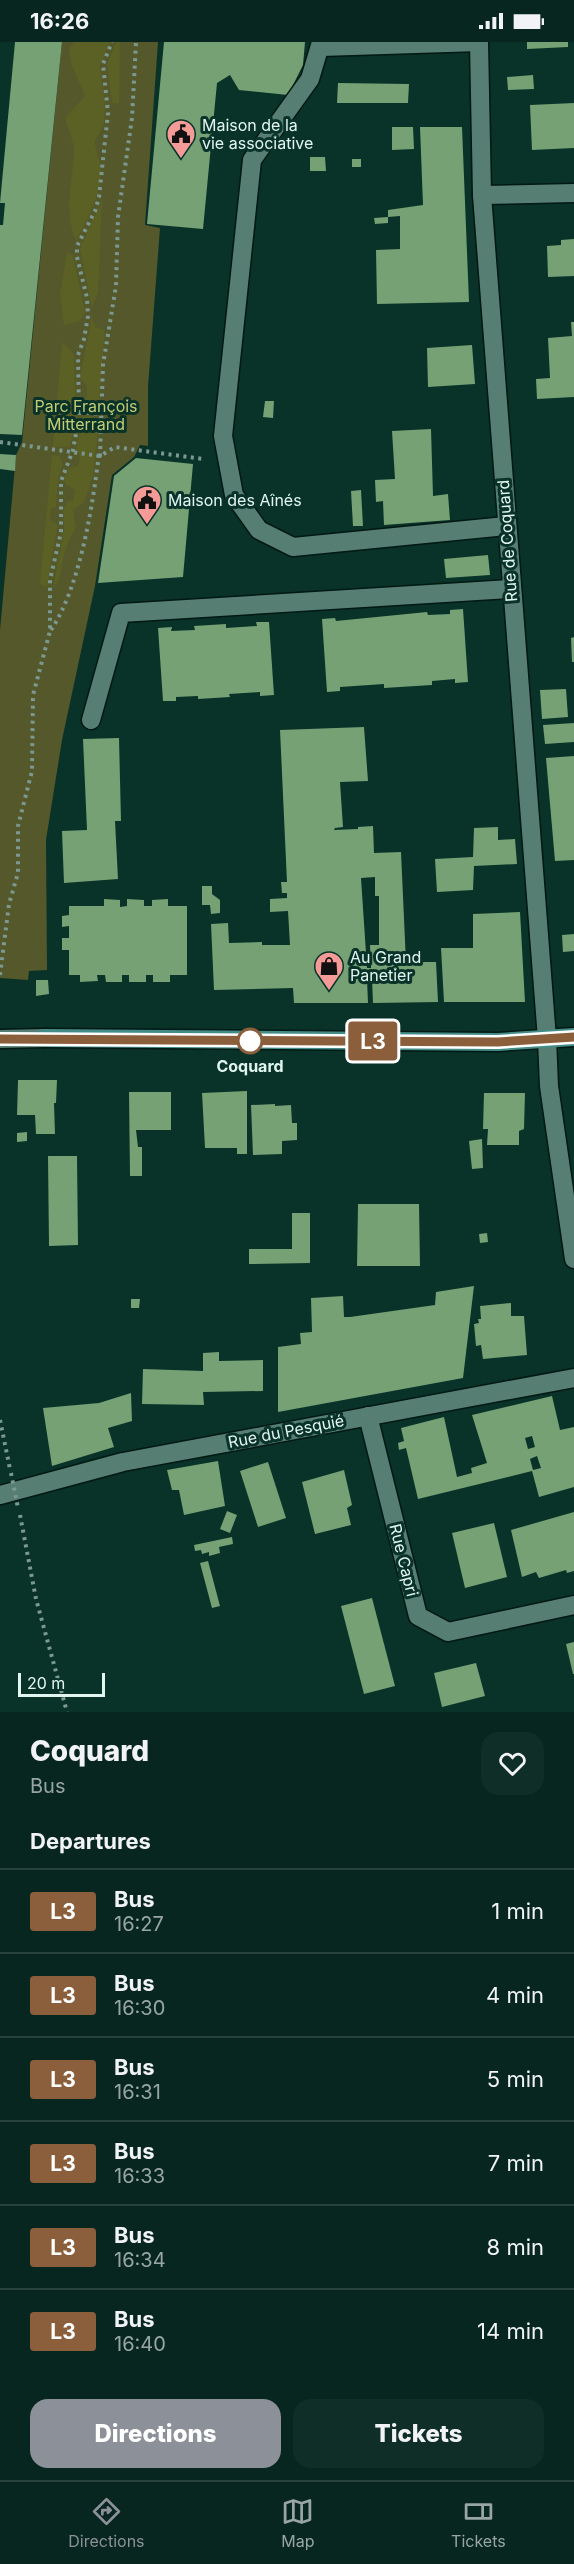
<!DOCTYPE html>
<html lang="en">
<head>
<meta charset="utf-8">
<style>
	body { margin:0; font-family:Inter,sans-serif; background:#102e28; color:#f1f3f6; height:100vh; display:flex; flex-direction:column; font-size:22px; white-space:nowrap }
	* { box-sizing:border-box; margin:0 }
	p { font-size:20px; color:#98a5a4 }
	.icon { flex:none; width:33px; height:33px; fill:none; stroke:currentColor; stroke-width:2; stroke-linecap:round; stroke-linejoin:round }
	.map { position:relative; height:1670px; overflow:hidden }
	.side { display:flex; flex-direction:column; background:#07261f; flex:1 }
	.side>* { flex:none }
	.badge { padding:0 12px; border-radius:4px; font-size:21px; line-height:39px }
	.scale { position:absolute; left:18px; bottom:15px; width:87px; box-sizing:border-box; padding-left:6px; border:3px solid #e1f6ef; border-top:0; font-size:16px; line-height:21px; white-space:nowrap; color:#e1f6ef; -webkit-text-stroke:4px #093229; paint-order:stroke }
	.map>.badge { position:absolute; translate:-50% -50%; box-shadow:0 0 0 3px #fff }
	h2 { padding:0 30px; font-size:22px; line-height:54px }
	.round { display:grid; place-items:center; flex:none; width:63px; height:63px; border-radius:18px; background:#102e28 }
	.summary { display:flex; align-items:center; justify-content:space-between; height:102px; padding:0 30px }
	h1 { font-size:28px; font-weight:800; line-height:45px }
	.button { display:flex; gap:12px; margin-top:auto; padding:12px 30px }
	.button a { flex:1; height:69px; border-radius:18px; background:#8c9099; color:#fff; font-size:24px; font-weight:800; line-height:69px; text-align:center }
	.button a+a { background:#102e28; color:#f1f3f6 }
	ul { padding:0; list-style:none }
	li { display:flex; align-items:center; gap:18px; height:84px; padding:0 30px; border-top:2px solid #28433d }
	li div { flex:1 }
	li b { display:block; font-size:22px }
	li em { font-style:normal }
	li .badge { min-width:66px; font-weight:700; text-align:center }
	.status { display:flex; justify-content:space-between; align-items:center; height:42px; padding:0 30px; background:#07261f; direction:ltr }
	.status svg { height:16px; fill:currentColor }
	.menu { display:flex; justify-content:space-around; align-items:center; height:84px; border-top:2px solid #28433d; background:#07261f; font-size:16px; color:#98a5a4 }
	.menu a { display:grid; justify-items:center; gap:3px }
	.menu .on { color:#8c9099 }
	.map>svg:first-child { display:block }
</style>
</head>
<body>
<div class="status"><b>16:26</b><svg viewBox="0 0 49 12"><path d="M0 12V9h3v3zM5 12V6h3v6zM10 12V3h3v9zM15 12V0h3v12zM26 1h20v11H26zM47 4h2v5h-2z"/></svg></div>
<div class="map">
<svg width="574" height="1670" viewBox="0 0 574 1670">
	<rect width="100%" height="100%" fill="#093229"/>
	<!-- green -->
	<path fill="#54582b" d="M 62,0 L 158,0 L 145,183 L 160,186 L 148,345 L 148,404 L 140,403 L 134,415 L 112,433 L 95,544 L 62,698 L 46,798 L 47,928 L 29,929 L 28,938 L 0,936 L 0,588 L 16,413 L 22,400 Z"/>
	<!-- forest -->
	<g fill="#5b6024">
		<path d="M 74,0 L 110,0 L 100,24 L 105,62 L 104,82 L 95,99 C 95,107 99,114 100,122 C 104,148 88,176 76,199 C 63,170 73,138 74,109 C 74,99 68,86 65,76 L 85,54 L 72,24 L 69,7 Z"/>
		<path d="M 116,0 L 120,0 L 119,61 L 112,61 L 107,22 Z"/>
		<path d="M 102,157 L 98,250 L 92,267 L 80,207 Z"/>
		<path d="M 67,210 L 73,214 L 85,269 C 81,283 74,279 64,284 L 60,252 Z"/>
		<path d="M 91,274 L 96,285 L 105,288 L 99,362 L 94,367 L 83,365 L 82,360 L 87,355 L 87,344 L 81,337 C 81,315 91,296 91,274 Z"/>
		<path d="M 62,300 L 71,308 L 74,314 L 76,378 L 70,405 L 53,405 Z"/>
		<path d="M 90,374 L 99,379 L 93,434 L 84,460 L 73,468 L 76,486 C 64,503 63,521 58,541 L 54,543 L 64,487 L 63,466 L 68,459 L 73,459 L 75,448 L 65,442 L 64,437 L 68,427 L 78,424 L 80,414 L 76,407 L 83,375 Z"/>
		<path d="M 52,413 L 60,415 L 63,423 L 58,435 L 56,465 L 51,467 L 50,478 L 57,482 L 57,486 L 47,545 L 40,542 Z"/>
	</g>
	<!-- building -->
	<g fill="#75a174" fill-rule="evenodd">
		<path d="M 15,0 L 62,0 L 22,393 L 0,392 L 0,183 L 3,183 L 5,161 L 0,161 Z"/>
		<path d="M 164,0 L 305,0 L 303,23 L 288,53 L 239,48 L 230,33 L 217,41 L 203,187 L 147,182 Z"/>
		<path d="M 527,0 L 568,0 L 568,5 L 527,7 Z"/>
		<path d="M 533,33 L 534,47 L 508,48 L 507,35 Z"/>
		<path d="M 338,41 L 409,42 L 408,61 L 337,61 Z"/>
		<path d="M 574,61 L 574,106 L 532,108 L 530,63 Z"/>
		<path d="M 392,85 L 413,85 L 414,107 L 392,108 Z"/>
		<path d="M 420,85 L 462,85 L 469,260 L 377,262 L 376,208 L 400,207 L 400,174 L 388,175 L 388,168 L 423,163 Z"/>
		<path d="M 310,115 L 325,115 L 326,129 L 310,129 Z"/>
		<rect x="352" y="117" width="9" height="8"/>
		<path d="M 388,175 L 388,181 L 375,182 L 374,176 Z"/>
		<path d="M 574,197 L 574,234 L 548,235 L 547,204 L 561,203 L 561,198 Z"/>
		<path d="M 571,280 L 574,280 L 574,355 L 537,357 L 536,337 L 550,336 L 548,296 L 572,294 Z"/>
		<path d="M 472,303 L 475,342 L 428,345 L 427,306 Z"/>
		<path d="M 265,359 L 274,359 L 273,376 L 263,375 Z"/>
		<path d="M 431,387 L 433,454 L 448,452 L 450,478 L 384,483 L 383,459 L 376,460 L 375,438 L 395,437 L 392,389 Z"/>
		<path d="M 0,412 L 16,413 L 15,429 L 0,427 Z"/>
		<path d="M 136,416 L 193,422 L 183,535 L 98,541 L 114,434 Z"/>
		<path d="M 361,448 L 363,484 L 353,484 L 351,449 Z"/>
		<path d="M 488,513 L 490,533 L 446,536 L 444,517 Z"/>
		<path d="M 463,567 L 468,640 L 455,641 L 455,637 L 432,639 L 432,643 L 384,646 L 384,642 L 340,645 L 340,649 L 327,650 L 322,577 L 335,576 L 336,579 L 427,570 L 428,573 L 450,572 L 450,568 Z"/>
		<path d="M 256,580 L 269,580 L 274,653 L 260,654 L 260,650 L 229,652 L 230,655 L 198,657 L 198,654 L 176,655 L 176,659 L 163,659 L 158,586 L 172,585 L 171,589 L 195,588 L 194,584 L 226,582 L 226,586 L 257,584 Z"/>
		<path d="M 574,595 L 574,620 L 572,620 L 571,596 Z"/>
		<path d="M 566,647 L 568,675 L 542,677 L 540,648 Z"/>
		<path d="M 574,681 L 574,700 L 545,702 L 543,683 Z"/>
		<path d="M 364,685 L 368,739 L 340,740 L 343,785 L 335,786 L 334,788 L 358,787 L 358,785 L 373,784 L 374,811 L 401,810 L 406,921 L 417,916 L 421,920 L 436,920 L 438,960 L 373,961 L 372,937 L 367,937 L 368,961 L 294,961 L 293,946 L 214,948 L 211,882 L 228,881 L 229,901 L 262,900 L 262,903 L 290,903 L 288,869 L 270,870 L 270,857 L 287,856 L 287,851 L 282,851 L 281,840 L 287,840 L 280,688 ZM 375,835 L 375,854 L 379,854 L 379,903 L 370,903 L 371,926 L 367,926 L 361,836 Z"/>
		<path d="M 119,696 L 121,779 L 115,779 L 118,837 L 64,841 L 62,789 L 87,788 L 83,697 Z"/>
		<path d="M 574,714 L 574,818 L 555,819 L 546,716 Z"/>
		<path d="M 498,785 L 498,798 L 515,797 L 517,822 L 474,824 L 473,848 L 437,850 L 435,817 L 473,815 L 474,786 Z"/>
		<path d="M 202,844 L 212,844 L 212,852 L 220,858 L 220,871 L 211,872 L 210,863 L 202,863 Z"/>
		<path d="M 104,857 L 120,858 L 120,865 L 127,864 L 127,857 L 144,858 L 144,864 L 152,864 L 152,858 L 168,857 L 168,864 L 187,864 L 187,933 L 170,933 L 170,940 L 153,940 L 153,933 L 146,933 L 146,940 L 129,940 L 129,933 L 122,933 L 122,940 L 106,940 L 105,933 L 97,933 L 98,939 L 80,940 L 80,933 L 69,933 L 69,908 L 62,908 L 62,896 L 69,896 L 69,884 L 62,885 L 62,874 L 69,873 L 69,864 L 104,864 Z"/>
		<path d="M 520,870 L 525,960 L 444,960 L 441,906 L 473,906 L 473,872 Z"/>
		<path d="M 574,892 L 574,909 L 563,910 L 562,893 Z"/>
		<path d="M 36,938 L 48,938 L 49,952 L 36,954 Z"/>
		<path d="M 18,1038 L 57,1038 L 56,1061 L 54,1061 L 55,1092 L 36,1092 L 35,1073 L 17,1073 Z"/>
		<path d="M 247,1049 L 247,1112 L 237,1112 L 237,1106 L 205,1106 L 202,1051 Z"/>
		<path d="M 129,1050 L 171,1050 L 171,1088 L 136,1088 L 138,1105 L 142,1105 L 142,1134 L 130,1134 Z"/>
		<path d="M 484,1051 L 525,1051 L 524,1087 L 519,1089 L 519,1103 L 487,1103 L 488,1087 L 483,1087 Z"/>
		<path d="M 275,1062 L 275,1064 L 291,1063 L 292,1081 L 297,1081 L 297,1098 L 282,1099 L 282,1112 L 253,1113 L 251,1063 Z"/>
		<path d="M 27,1090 L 27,1099 L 17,1100 L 17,1091 Z"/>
		<path d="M 482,1097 L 483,1126 L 472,1127 L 469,1099 Z"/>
		<path d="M 48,1114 L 77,1114 L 78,1203 L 49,1204 Z"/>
		<path d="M 358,1162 L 419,1162 L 420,1224 L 357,1224 Z"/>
		<path d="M 292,1171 L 310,1171 L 310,1221 L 249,1222 L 249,1207 L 292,1207 Z"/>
		<path d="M 487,1191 L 488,1200 L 480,1201 L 479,1192 Z"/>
		<path d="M 474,1244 L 463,1336 L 278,1370 L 278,1305 L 301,1302 L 300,1291 L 312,1290 L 311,1256 L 343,1254 L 344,1275 L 350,1275 L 435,1263 L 436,1250 Z"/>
		<path d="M 131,1257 L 140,1257 L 139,1266 L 131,1266 Z"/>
		<path d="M 511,1261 L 511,1274 L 524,1274 L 527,1313 L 483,1317 L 481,1303 L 476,1304 L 474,1282 L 479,1281 L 478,1277 L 481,1277 L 480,1264 Z"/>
		<path d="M 219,1310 L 219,1319 L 263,1318 L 263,1349 L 203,1350 L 204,1363 L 142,1362 L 143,1327 L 203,1329 L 203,1311 Z"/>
		<path d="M 131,1351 L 132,1379 L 108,1386 L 114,1405 L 52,1424 L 43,1366 L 99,1361 Z"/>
		<path d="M 552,1354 L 560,1388 L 574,1385 L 574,1445 L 539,1455 L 532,1429 L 418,1457 L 406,1406 L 399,1408 L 398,1401 L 404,1399 L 401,1386 L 444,1375 L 457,1435 L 472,1431 L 471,1426 L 487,1421 L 472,1373 ZM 532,1394 L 535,1405 L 528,1407 L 525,1396 ZM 537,1414 L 541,1426 L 533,1428 L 530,1417 Z"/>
		<path d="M 218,1419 L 225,1464 L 184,1473 L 179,1448 L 172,1448 L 167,1428 Z"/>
		<path d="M 268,1420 L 286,1476 L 258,1485 L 240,1429 Z"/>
		<path d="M 344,1428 L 352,1463 L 347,1466 L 351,1483 L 315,1492 L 302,1440 Z"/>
		<path d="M 227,1469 L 237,1473 L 230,1491 L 220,1487 Z"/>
		<path d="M 574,1470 L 574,1529 L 567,1531 L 566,1528 L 539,1536 L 536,1530 L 522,1535 L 511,1488 Z"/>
		<path d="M 494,1481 L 507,1535 L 465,1546 L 452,1491 Z"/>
		<path d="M 232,1495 L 233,1502 L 219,1505 L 220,1511 L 209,1514 L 209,1510 L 202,1512 L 201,1508 L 195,1509 L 194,1503 Z"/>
		<path d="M 208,1519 L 220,1564 L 212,1566 L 200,1521 Z"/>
		<path d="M 372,1556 L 395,1644 L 364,1652 L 341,1564 Z"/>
		<path d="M 574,1600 L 574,1632 L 573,1632 L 566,1602 Z"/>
		<path d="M 476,1621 L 485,1654 L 442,1665 L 434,1631 Z"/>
	</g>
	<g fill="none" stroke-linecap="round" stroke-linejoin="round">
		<!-- minor casing -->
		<g stroke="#001912" stroke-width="21">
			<g id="minor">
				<path d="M 321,0 L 310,37 L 252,118 L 223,394 L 234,453 L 259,488 L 293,505 L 506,484"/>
				<path d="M 479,0 L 482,153 L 547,997"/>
				<path d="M 321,5 L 479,0"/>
				<path d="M 482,153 L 574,151"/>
				<path d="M 91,678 L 121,571 L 511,547"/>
				<path d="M 0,997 L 44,996"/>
				<path d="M 368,1374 L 418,1574 L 448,1590 L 574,1563"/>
				<path d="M 0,1453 L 123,1420 L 574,1336"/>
			</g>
		</g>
		<!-- tertiary casing -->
		<g stroke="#001912" stroke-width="21">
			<path id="tertiary" d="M 547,997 L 549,1044 L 574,1217"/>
		</g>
		<!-- secondary casing -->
		<g stroke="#001912" stroke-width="21">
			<path id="secondary" d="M 44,996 L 498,1000 L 574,995"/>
		</g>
		<!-- path -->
		<g stroke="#7b9991" stroke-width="4" stroke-dasharray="3 4.5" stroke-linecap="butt">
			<path d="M 79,370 L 102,372"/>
			<path d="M 0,400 L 100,414 L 115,405 L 203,417"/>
			<path d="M 51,588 C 80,545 93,463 99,411 L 100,414 L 103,323 L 116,244 L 118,175 L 132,76 L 136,0"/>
			<path d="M 0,933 L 9,862 L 18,831 L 18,784 L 32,729 L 33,653 L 50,589 L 50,538 L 61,490 L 61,439 L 73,408 L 79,375 L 78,313 L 84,297 L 88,274 L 87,256 L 77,215 L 77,204 L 95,169 L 99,155 L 108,71 L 103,22 L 112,0"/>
			<path d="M 0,1378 L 10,1427"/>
			<path d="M 20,1473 L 36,1557 L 67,1670"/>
		</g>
		<!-- minor -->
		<use href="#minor" stroke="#567e72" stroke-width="18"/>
		<!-- tertiary -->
		<use href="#tertiary" stroke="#567e72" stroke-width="18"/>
		<!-- secondary -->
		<use href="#secondary" stroke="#448c87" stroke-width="18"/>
		<!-- path-bridge -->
		<path stroke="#7b9991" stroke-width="4" stroke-dasharray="3 4.5" stroke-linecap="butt" d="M 11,1431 L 18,1466"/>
	</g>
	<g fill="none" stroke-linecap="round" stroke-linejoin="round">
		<!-- line casing -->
		<g stroke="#fff" stroke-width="14">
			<path id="line" d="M 0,997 L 498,1000 L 574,995"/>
		</g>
		<!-- line -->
		<use href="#line" stroke="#8b5e3c" stroke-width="9"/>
	</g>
	<!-- icons -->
	<defs>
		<g id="civic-pin" transform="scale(1.5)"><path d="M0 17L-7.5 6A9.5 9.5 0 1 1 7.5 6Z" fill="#f59b97" stroke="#093229"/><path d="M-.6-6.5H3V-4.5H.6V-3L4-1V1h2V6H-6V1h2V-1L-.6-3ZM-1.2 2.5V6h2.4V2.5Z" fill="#111"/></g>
		<g id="shop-pin" transform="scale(1.5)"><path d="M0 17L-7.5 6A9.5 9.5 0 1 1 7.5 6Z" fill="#f59b97" stroke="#093229"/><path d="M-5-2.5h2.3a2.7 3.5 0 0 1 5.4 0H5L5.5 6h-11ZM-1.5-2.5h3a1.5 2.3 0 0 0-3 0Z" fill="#111"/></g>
	</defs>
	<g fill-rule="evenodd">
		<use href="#civic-pin" x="181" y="92"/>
		<use href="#civic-pin" x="147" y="458"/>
		<use href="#shop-pin" x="329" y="924"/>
	</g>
	<!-- markers -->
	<circle fill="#fff" stroke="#8b5e3c" stroke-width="3" cx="250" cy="999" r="12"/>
	<g text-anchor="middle" stroke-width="6" stroke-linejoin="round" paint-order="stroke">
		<!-- poi labels -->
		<g font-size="16" fill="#e1f6ef" stroke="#093229" text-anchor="start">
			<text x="202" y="89">Maison de la<tspan x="202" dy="18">vie associative</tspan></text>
			<text x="168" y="464">Maison des Aînés</text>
			<text x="350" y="921">Au Grand<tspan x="350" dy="18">Panetier</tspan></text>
		</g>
		<!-- park labels -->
		<g font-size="16" fill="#c3cc75" stroke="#093229">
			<text x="86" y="370">Parc François<tspan x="86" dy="18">Mitterrand</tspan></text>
		</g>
		<!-- street labels -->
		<g font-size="16" fill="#e1f6ef" stroke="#093229">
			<text transform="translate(507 499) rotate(-94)" y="6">Rue de Coquard</text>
			<text transform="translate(286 1389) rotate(-11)" y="6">Rue du Pesquié</text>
			<text transform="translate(404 1518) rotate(76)" y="6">Rue Capri</text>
		</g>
		<!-- stop labels -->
		<g font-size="16" font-weight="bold" fill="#e1f6ef" stroke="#093229">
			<text x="250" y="1030">Coquard</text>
		</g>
	</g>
</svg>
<div class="scale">20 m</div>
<b class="badge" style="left:373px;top:999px;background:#8b5e3c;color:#fff">L3</b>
</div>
<section class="side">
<div class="summary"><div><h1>Coquard</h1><p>Bus</p></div><a class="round"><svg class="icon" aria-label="heart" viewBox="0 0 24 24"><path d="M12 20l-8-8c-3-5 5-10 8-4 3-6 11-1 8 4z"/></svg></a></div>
<h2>Departures</h2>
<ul>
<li><span class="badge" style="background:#8b5e3c;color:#fff">L3</span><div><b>Bus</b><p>16:27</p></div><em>1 min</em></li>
<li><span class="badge" style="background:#8b5e3c;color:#fff">L3</span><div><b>Bus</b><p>16:30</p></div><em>4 min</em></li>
<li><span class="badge" style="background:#8b5e3c;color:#fff">L3</span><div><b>Bus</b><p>16:31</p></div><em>5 min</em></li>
<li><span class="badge" style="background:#8b5e3c;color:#fff">L3</span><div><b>Bus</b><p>16:33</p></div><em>7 min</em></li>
<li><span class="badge" style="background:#8b5e3c;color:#fff">L3</span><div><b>Bus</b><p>16:34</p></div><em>8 min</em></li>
<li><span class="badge" style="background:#8b5e3c;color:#fff">L3</span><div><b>Bus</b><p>16:40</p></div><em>14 min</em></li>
</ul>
<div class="button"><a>Directions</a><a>Tickets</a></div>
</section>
<nav class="menu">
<a class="on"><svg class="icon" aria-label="directions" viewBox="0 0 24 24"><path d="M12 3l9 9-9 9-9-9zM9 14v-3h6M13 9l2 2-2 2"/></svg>Directions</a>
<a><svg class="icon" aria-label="map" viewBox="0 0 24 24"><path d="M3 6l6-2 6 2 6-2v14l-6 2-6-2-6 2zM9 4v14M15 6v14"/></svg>Map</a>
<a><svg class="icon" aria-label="tickets" viewBox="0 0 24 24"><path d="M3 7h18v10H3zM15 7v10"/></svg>Tickets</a>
</nav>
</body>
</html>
